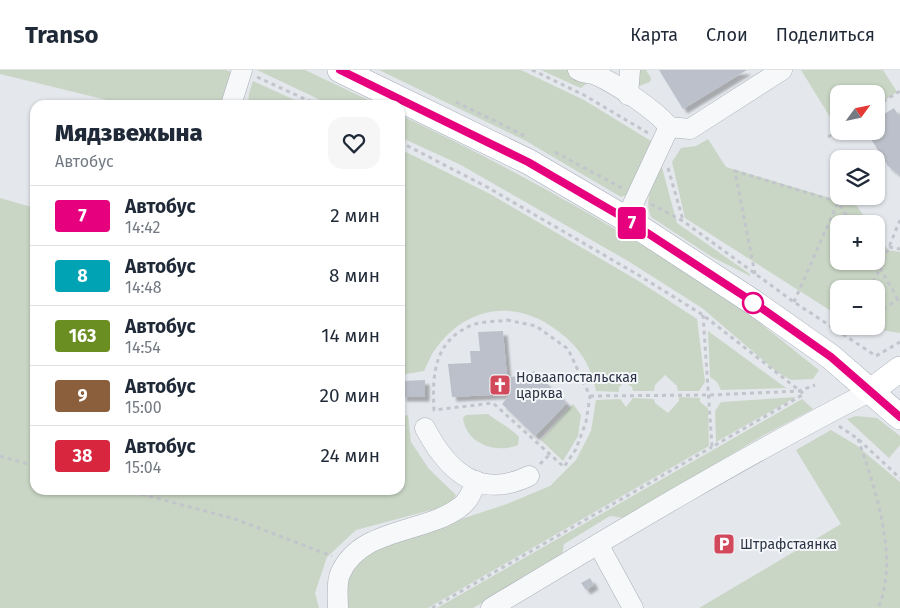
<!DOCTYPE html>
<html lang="ru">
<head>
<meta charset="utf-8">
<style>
	body { margin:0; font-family:"Fira Sans",sans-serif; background:#f6f6f7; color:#1f2937; height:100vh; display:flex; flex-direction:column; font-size:19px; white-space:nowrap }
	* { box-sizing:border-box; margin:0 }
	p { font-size:16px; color:#747a83 }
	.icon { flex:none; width:28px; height:28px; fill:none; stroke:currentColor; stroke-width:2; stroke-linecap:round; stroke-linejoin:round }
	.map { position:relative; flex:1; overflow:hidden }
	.drawer { position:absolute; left:30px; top:30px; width:375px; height:395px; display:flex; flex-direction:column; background:#fff; border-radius:15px; box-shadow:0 1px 4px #0004 }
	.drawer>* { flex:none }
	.badge { padding:0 10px; border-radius:4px; font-size:18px; line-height:32px }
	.needle { width:32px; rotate:57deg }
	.fabs { position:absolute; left:830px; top:15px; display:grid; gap:10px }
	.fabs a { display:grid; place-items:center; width:55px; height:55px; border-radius:10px; background:#fff; box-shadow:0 1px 4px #0004; font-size:25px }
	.map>.badge { position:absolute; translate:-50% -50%; box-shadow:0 0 0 2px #fff }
	.round { display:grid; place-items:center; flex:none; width:52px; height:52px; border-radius:15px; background:#f6f6f7 }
	.overview { display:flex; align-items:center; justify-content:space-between; height:85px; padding:0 25px }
	h1 { font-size:24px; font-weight:800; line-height:38px }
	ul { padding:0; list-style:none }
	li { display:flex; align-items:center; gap:15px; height:60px; padding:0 25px; border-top:1px solid #e0e1e3 }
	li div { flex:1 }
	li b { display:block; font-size:19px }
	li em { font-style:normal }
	li .badge { min-width:55px; font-weight:700; text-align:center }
	header { display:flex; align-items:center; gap:30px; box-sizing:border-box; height:70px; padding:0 25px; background:#fff; border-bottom:1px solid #e0e1e3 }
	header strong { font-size:24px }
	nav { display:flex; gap:28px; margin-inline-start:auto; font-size:18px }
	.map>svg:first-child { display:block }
</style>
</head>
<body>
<header>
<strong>Transo</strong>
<nav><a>Карта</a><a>Слои</a><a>Поделиться</a></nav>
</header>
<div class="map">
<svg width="900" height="538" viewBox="0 0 900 538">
	<defs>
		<filter id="shadow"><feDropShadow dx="4.5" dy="4.5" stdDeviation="1" flood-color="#0004"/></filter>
	</defs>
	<rect width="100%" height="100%" fill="#e4e7ec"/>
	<!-- green -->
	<g fill="#c9d6c5">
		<path d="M 0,0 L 226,0 L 231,2 L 226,22 L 219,35 L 115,35 L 115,32 L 0,4 Z"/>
		<path d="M 257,0 L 305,0 L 379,35 L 331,35 Z"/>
		<path d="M 379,0 L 521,0 L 584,30 L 651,71 L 630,124 L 621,127 L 526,71 Z"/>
		<path d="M 541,0 L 567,0 L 587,13 L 581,18 L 576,16 Z"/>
		<path d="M 638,0 L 646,0 L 651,8 L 650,12 L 639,16 Z"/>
		<path d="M 801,0 L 883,0 L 897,22 L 876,36 L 876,24 L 839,24 L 838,60 Z"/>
		<path d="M 253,11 L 306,35 L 248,35 L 249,23 Z"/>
		<path d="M 400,45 C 511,97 617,157 720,224 C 754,247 786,274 819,300 L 813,309 L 791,310 L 777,302 L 702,238 L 628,191 L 461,95 L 400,67 Z"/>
		<path d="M 708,69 L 726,97 L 857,136 L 869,154 L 839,154 L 839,191 L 876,191 L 876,163 L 888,180 L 900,182 L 900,263 L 855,256 L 876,256 L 876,219 L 839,219 L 839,246 L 685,148 L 672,92 L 681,78 L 696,76 Z"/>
		<path d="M 400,79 L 490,124 L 637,210 L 697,249 L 705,312 L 699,321 L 678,321 L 677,316 L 665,305 L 655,315 L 654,321 L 633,321 L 632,317 L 625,312 L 619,317 L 619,322 L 596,321 C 591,294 578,275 555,259 C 515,229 467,237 437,277 C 431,284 428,293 424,301 L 400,305 Z"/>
		<path d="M 661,94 L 677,153 L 750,204 L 750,206 L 712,187 L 651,147 C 643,129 654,111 661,94 Z"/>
		<path d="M 0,128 L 35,138 L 35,420 L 400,420 L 400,347 L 408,345 L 411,372 L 429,399 L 456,425 L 450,435 L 356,460 L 327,487 L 315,523 L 319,538 L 0,538 Z"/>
		<path d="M 708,261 L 786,318 L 721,320 L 717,312 L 710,307 Z"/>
		<path d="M 679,327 L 700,328 L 700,332 L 708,338 L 709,376 L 428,538 L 348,538 C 343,507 355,493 379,476 L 507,434 L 550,416 L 576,390 L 591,361 L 596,330 L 620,329 L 626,337 L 633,328 L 654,329 L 655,333 L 668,343 L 679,331 Z"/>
		<path d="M 796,327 L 716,372 L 715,341 L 721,332 Z"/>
		<path d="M 802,329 L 813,339 L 762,366 L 624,448 L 610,446 L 564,474 L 562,486 L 473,538 L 437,538 Z"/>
		<path d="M 573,334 L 581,345 L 578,366 L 563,391 L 541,370 Z"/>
		<path d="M 488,344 C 498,352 511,358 519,367 L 518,375 C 496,384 466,374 463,348 L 466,345 Z"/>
		<path d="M 856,346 L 877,348 L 900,366 L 900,375 L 889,388 L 847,349 Z"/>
		<path d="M 831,360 L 856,375 L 900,412 L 900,538 L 699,538 L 841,454 L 796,380 Z"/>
	</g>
	<!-- building -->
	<g fill="#bbc0ca" filter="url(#shadow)">
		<path d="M 659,0 L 747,0 L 683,39 Z"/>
		<path d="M 894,38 L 900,48 L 900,105 L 888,96 L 866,61 L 876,61 L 876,49 Z"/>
		<path d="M 503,261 L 507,307 L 528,306 L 534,301 L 567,333 L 535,366 L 502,334 L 510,324 L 452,327 L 448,294 L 471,293 L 470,281 L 480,281 L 478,262 Z"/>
		<path d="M 425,310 L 425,327 L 402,327 L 402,311 Z"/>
		<path d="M 590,508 L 594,515 L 586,520 L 581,513 Z"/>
	</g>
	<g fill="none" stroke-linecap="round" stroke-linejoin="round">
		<!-- minor casing -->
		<g stroke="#a9aeb7" stroke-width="21">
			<g id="minor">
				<path d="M 578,0 C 584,4 590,2 596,5 C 615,13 657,41 669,57 L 690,59 L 782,0"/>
				<path d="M 628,25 L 630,0"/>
				<path d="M 231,35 L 242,0"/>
				<path d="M 626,149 L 669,57"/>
				<path d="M 425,358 C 448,402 479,430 529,406"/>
				<path d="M 598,474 L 633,538"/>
				<path d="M 338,538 C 338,528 336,514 340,504 C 360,457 425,464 460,437 C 469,431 473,420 476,411"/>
				<path d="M 491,538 C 616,463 742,387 871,321"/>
			</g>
		</g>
		<!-- major casing -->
		<g stroke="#a3abb8" stroke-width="26">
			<g id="major">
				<path d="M 340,0 L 529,92 L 626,149 L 753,232 L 831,287 L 900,347"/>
				<path d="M 871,321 L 900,299"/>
			</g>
		</g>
		<!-- path -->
		<g stroke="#c2c5cb" stroke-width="3" stroke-dasharray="4 4" stroke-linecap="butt">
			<path d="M 532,0 L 584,25 L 648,63"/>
			<path d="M 257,7 L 318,35"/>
			<path d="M 456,32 L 525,66"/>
			<path d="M 876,36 L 900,21"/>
			<path d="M 828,67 L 839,60"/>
			<path d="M 400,72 L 487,117 L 640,206 L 703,245 L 804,324 L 712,377 L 703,245"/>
			<path d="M 555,82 L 622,118"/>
			<path d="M 668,98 L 683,150"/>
			<path d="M 651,134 L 683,151 L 794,232 L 876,286 L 900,272"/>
			<path d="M 889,177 L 900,179"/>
			<path d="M 876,191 L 900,233"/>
			<path d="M 755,204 L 735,101 L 838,132 L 852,154"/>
			<path d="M 869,219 L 880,199 L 900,150"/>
			<path d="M 794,232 L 838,132"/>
			<path d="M 876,243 L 899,229"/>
			<path d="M 507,250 L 536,256 L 568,279 L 590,326 L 586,352 L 576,379 L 564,397 L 493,333 L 434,340 C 432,304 434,271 472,255 C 482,251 496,252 507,250 Z"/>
			<path d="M 843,263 L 855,256"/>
			<path d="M 842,264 L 847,256"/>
			<path d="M 590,326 L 710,325 L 799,321 L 815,315"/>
			<path d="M 839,356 L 858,369 L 900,408"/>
			<path d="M 858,369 C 875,418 900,490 878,538"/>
			<path d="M 0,386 L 35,396"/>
			<path d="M 540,394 L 550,384"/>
			<path d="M 126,420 L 235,449 L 332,486"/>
			<path d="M 432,538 L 712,377"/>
		</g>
		<!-- minor -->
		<use href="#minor" stroke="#f7f8fa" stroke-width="20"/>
		<!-- major -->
		<use href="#major" stroke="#fff" stroke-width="25"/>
	</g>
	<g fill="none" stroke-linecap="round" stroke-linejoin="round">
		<!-- line casing -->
		<g stroke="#fff" stroke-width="11">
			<path id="line" d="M 340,0 L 528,92 L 626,149 L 753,232 L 831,287 L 900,347"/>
		</g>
		<!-- line -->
		<use href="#line" stroke="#e6007e" stroke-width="8"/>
	</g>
	<!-- icons -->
	<defs>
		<g id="church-square" transform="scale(1.125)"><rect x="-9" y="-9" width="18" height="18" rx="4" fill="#d1495b" stroke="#f4f6f9"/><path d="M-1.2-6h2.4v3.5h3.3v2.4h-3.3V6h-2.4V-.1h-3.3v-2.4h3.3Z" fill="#fff"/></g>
		<g id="parking-square" transform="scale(1.125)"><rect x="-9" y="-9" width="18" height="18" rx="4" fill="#d1495b" stroke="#f4f6f9"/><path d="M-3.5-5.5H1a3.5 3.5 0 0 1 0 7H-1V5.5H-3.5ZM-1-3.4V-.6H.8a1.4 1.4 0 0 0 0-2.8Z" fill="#fff"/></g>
	</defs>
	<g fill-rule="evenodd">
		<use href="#church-square" x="500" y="315"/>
		<use href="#parking-square" x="724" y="474"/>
	</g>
	<!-- markers -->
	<circle fill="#fff" stroke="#e6007e" stroke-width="2.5" cx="753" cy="233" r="10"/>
	<g text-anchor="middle" stroke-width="4" stroke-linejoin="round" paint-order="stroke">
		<!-- poi labels -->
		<g font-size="14" fill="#2b3445" stroke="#f4f6f9" text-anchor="start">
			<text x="516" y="312">Новаапостальская<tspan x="516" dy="16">царква</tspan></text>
			<text x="740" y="479">Штрафстаянка</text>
		</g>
	</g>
</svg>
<div class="fabs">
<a><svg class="needle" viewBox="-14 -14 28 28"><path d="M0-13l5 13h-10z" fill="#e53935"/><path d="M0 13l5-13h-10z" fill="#747a83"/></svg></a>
<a><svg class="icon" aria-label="layers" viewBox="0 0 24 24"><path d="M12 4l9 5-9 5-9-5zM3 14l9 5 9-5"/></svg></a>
<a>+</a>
<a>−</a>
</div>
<b class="badge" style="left:632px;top:153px;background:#e6007e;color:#fff">7</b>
<section class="drawer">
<div class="overview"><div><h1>Мядзвежына</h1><p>Автобус</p></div><a class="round"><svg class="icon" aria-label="heart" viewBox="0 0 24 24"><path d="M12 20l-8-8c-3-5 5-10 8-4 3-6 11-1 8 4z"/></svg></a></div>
<ul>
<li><span class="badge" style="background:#e6007e;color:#fff">7</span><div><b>Автобус</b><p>14:42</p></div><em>2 мин</em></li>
<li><span class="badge" style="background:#00a3b4;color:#fff">8</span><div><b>Автобус</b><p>14:48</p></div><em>8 мин</em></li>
<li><span class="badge" style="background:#6b8e23;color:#fff">163</span><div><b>Автобус</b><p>14:54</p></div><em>14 мин</em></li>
<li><span class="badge" style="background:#8b5e3c;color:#fff">9</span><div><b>Автобус</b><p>15:00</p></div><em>20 мин</em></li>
<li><span class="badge" style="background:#d7263d;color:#fff">38</span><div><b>Автобус</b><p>15:04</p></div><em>24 мин</em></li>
</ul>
</section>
</div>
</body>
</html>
